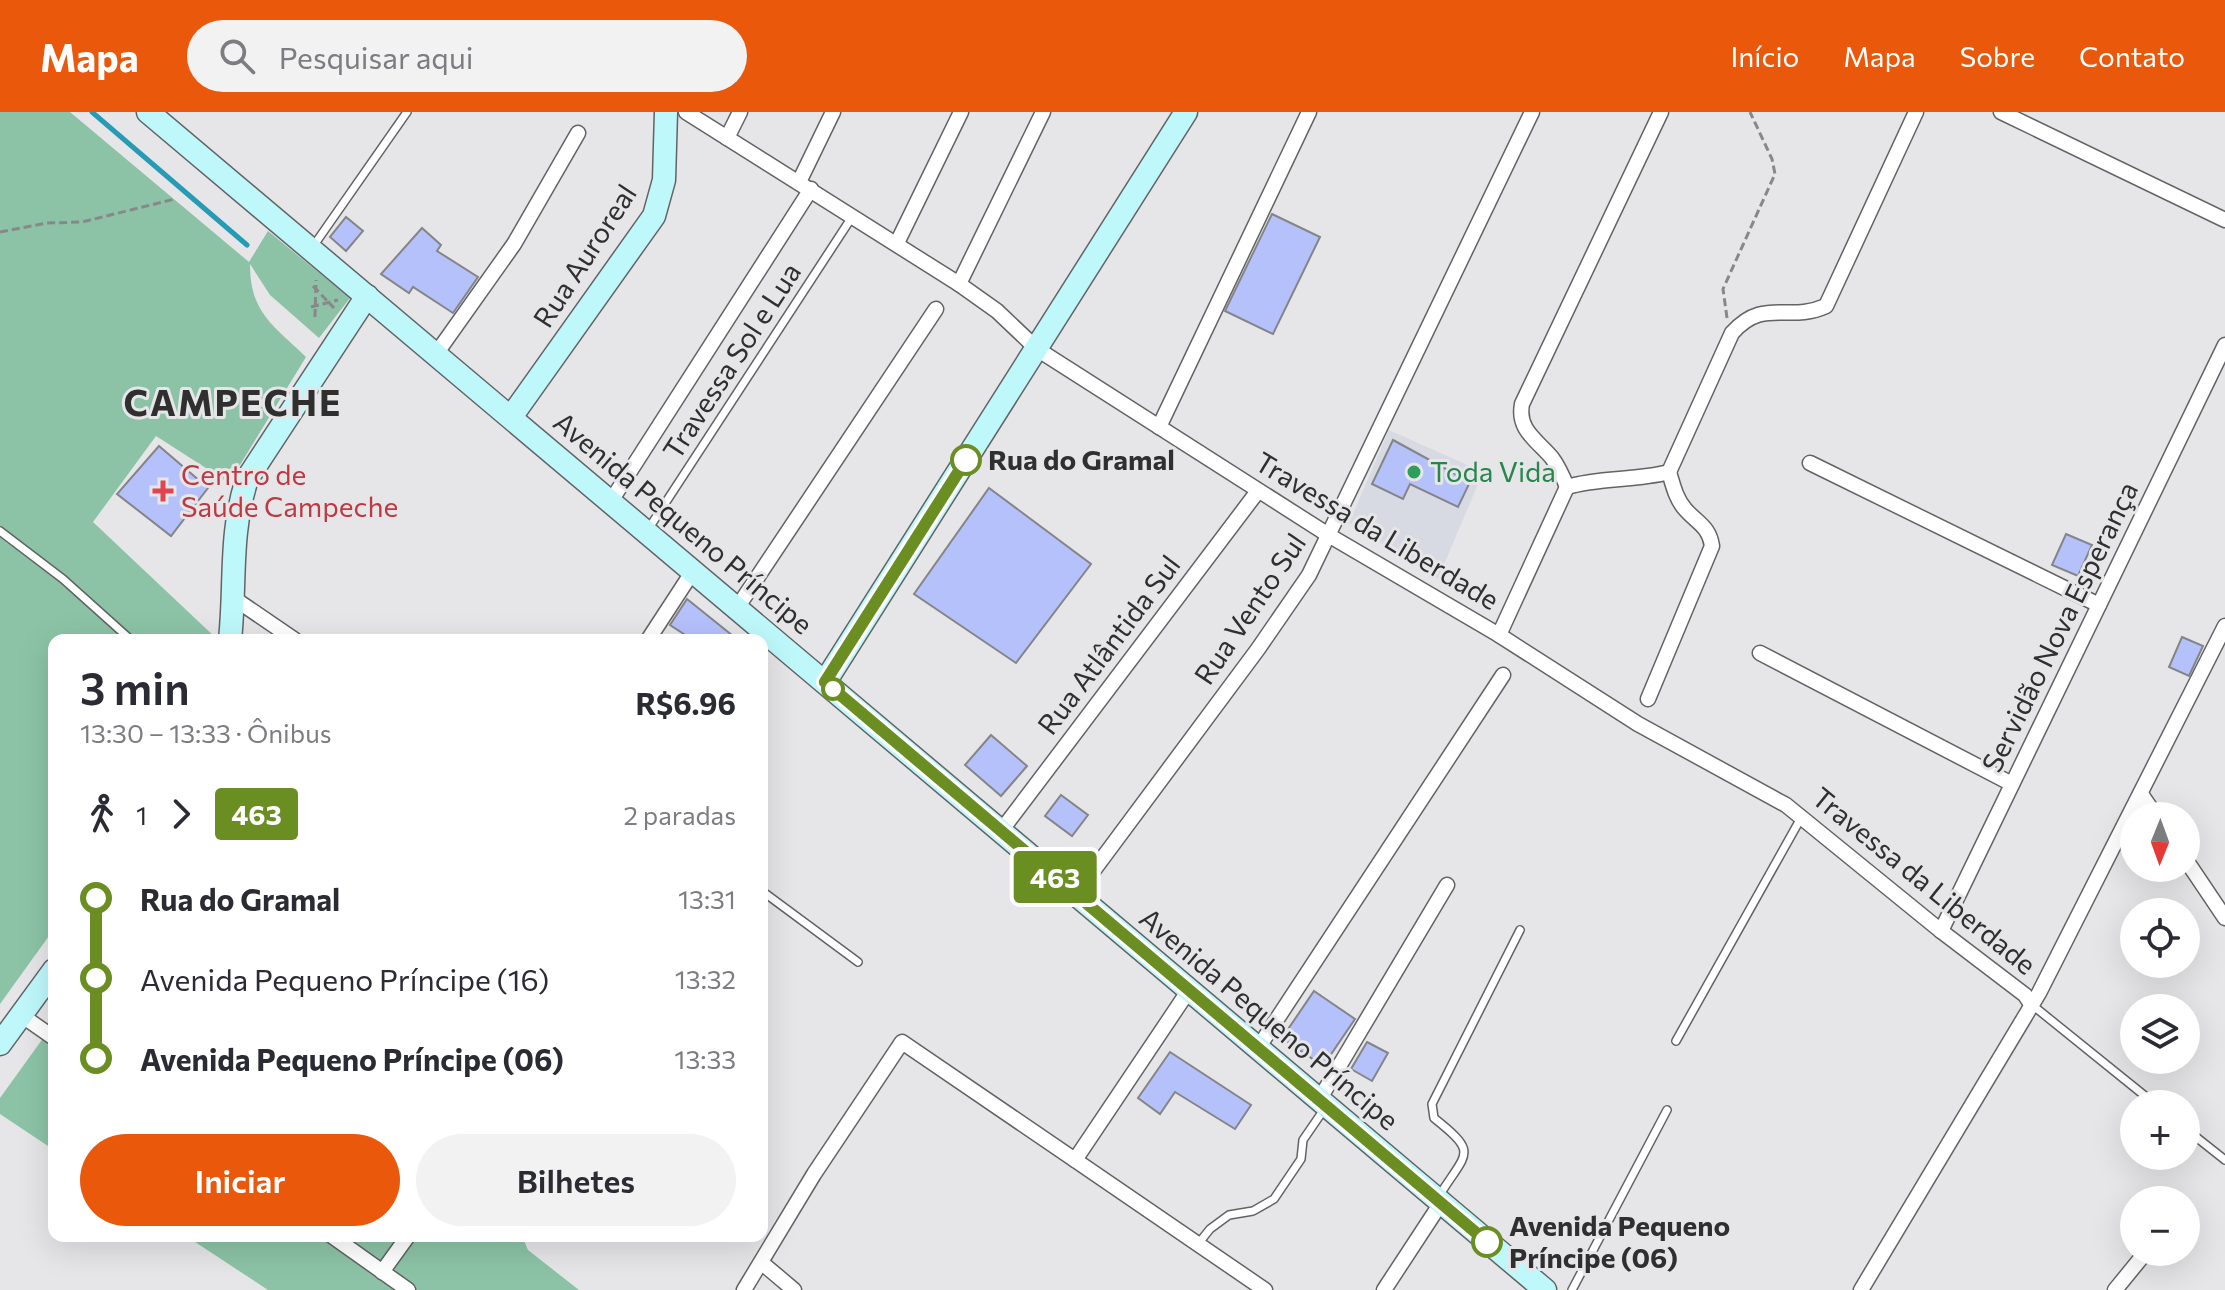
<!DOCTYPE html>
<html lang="pt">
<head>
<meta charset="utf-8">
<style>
	body { margin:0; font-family:Commissioner,sans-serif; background:#f2f2f3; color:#2b2b33; height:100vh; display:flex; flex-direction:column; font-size:30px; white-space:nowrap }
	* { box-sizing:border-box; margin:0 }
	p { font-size:26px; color:#7c7c81 }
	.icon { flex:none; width:44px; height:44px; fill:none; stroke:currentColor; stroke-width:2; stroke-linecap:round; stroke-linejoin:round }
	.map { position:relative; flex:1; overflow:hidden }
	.side { position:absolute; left:48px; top:522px; width:720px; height:608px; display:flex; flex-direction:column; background:#fff; border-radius:16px; box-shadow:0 8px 32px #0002 }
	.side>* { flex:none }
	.badge { padding:0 16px; border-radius:6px; font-size:28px; line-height:52px }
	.needle { width:52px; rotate:181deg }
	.tools { position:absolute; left:2120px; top:690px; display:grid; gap:16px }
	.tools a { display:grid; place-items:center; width:80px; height:80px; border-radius:50%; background:#fff; box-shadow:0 8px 32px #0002; font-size:40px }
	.map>.badge { position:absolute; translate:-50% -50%; box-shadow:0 0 0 4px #fff }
	.legs { display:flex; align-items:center; gap:12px; height:88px; padding:0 32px; font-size:26px }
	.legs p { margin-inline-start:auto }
	.headline { display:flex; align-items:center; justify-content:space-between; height:136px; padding:0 32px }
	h1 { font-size:44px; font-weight:600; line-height:60px }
	.cta { display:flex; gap:16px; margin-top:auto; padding:16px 32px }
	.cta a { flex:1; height:92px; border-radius:48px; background:#ea580c; color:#fff; font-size:32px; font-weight:600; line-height:92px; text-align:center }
	.cta a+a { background:#f2f2f3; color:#2b2b33 }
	ul { padding:0 32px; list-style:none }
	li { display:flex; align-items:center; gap:28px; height:80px; font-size:30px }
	li i { display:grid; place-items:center; width:12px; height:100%; margin:0 10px; background:currentColor }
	li i::after { content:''; width:20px; height:20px; margin:-10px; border:6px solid; border-radius:50%; background:#fff }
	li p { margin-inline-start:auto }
	li:first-child i { background:linear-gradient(#0000 50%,currentColor 0) }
	li:last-child i { background:linear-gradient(currentColor 50%,#0000 0) }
	header { display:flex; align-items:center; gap:48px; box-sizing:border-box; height:112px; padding:0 40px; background:#ea580c; color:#fff }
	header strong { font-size:38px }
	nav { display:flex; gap:44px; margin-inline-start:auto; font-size:28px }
	.search { width:560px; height:72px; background:#f2f2f3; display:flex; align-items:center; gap:20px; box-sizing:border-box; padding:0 28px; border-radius:44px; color:#7c7c81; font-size:30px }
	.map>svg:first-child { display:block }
</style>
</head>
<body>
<header>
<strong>Mapa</strong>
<div class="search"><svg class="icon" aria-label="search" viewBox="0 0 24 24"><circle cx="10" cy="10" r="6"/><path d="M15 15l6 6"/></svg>Pesquisar aqui</div>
<nav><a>Início</a><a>Mapa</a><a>Sobre</a><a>Contato</a></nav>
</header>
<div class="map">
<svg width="2225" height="1178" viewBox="0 0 2225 1178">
	<rect width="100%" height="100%" fill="#e6e6e9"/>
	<!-- built -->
	<path fill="#d8dae3" d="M 1389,318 L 1483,360 L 1438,467 L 1349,411 Z"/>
	<!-- green -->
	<g fill="#8cc3a6">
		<path d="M 0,0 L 70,0 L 249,150 L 268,119 L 350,186 L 319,226 L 270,183 L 250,152 C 250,201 273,213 306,245 L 229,371 L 156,324 L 93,410 L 217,527 L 54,528 L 54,817 L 0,892 Z"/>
		<path d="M 54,911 L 54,1038 L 0,1002 L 0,986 Z"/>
		<path d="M 186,1124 L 522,1124 L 528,1138 L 579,1178 L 268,1178 Z"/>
	</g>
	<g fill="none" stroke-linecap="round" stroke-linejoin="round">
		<!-- stream -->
		<path stroke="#269bb4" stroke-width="5" d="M 92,0 L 247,133"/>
	</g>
	<!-- building -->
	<g fill="#b5c1fb" stroke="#848587" stroke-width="2">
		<path d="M 1272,102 L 1320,125 L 1273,222 L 1225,199 Z"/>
		<path d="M 346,105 L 363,119 L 346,139 L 330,125 Z"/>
		<path d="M 422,116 L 441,133 L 437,139 L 478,165 L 453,201 L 413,175 L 409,181 L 381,162 Z"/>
		<path d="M 1393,328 L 1470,370 L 1458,395 L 1410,372 L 1403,387 L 1372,372 Z"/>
		<path d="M 159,334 L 208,376 L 171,424 L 117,382 Z"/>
		<path d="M 989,376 L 1091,452 L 1016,551 L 914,482 Z"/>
		<path d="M 2066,422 L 2092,433 L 2078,464 L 2052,453 Z"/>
		<path d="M 687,487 L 738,528 L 693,528 L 670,513 Z"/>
		<path d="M 2182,525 L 2203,534 L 2189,564 L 2169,555 Z"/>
		<path d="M 991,623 L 1027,654 L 1001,684 L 965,653 Z"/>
		<path d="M 1061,683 L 1088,703 L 1072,724 L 1045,704 Z"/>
		<path d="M 1314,879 L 1355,907 L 1323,954 L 1282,926 Z"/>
		<path d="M 1367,930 L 1388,941 L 1372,969 L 1351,957 Z"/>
		<path d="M 1170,940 L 1251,993 L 1235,1017 L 1175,980 L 1160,1002 L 1138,986 Z"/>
	</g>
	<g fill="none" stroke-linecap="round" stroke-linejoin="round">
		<!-- lane casing -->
		<g stroke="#626365" stroke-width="10">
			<g id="lane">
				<path d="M 312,136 L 407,0"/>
				<path d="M 649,416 L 852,105"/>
				<path d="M 0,419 L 63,467 L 131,528"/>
				<path d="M 762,779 L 858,850"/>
				<path d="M 2031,892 L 2155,992"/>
				<path d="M 1676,929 L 1801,706"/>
				<path d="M 2186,1017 L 2225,1048"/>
				<path d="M 1439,1084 C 1467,1039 1479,1042 1434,1006 L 1432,992 L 1520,818"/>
				<path d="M 1198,1132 L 1210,1117 L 1229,1103 L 1253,1099 L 1274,1087 L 1301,1047 L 1303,1028 L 1325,996"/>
				<path d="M 1572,1178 L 1667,998"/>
			</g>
		</g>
		<!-- street casing -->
		<g stroke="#626365" stroke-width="17">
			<g id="street">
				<path d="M 686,0 L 959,172 L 997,199 L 1037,237 L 1330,424 L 1499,523 L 1638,612 L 1786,693 L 1941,819 L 2025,883 L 2031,892"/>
				<path d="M 2001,0 L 2225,108"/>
				<path d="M 727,26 L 740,0"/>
				<path d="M 799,70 L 833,0"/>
				<path d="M 897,131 L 961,0"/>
				<path d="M 959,172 L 1043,0"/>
				<path d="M 436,242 L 514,132 L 578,21"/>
				<path d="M 1159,315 L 1309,0"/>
				<path d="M 1810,351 L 2099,493"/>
				<path d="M 1567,375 C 1563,365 1559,355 1552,346 C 1537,328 1517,318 1522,292 L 1661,0"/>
				<path d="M 611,389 L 811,77"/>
				<path d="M 232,485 L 295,528"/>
				<path d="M 737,496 L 936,197"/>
				<path d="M 1499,523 L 1567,375 C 1600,365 1635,369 1669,360 L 1732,221 C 1764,185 1788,211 1826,194 L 1916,0"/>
				<path d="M 648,528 L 693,459"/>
				<path d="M 1760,541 L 2012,672"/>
				<path d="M 1648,587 L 1712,434 C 1709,414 1697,411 1685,397 C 1676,387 1673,373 1669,360"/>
				<path d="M 2141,682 L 2156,704"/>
				<path d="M 1001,719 L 1258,379"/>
				<path d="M 2186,748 L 2225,806"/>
				<path d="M 1076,782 L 1258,537 L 1309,463 L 1532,0"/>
				<path d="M 1941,819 L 2225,233"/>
				<path d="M 21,903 L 54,926"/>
				<path d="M 1258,936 L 1503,563"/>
				<path d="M 1319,988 L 1447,773"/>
				<path d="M 1075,1048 L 1265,1178"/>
				<path d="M 332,1124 L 408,1178"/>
				<path d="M 762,1151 L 794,1178"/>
				<path d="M 382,1160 L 408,1124"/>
				<path d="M 744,1178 L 814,1062 L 902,930 L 1075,1048 L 1189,878"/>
				<path d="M 1384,1178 L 1441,1091"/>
				<path d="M 1861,1178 L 2039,881 L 2225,514"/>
				<path d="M 2115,1178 L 2146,1140"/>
			</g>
		</g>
		<!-- secondary casing -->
		<g stroke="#626365" stroke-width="25">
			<g id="secondary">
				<path d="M 148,0 L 1545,1178"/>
				<path d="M 511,305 L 654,104 L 664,68 L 666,0"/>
				<path d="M 230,528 C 236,471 229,423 247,367 L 367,184"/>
				<path d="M 825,570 L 1186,0"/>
				<path d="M 0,932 L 54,858"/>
			</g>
		</g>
		<!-- path -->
		<g stroke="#88888a" stroke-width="3" stroke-dasharray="8 4" stroke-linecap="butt">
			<path d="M 0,120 L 47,111 L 82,110 L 175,87"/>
			<path d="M 313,174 L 334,196"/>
			<path d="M 311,195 L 338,188"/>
			<path d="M 315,205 L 316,168"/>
			<path d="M 1727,206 L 1723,177 L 1775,62 L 1772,47 L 1750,0"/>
		</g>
		<!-- lane -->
		<use href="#lane" stroke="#fff" stroke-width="7"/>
		<!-- street -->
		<use href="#street" stroke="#fff" stroke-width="14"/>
		<!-- secondary -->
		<use href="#secondary" stroke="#bef8fb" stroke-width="22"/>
	</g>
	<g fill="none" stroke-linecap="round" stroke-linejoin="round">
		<!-- line-1 casing -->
		<g stroke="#fff" stroke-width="18">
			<path id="line-1" d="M 966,348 L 825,570 L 1487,1130"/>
		</g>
		<!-- line-1 -->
		<use href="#line-1" stroke="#6b8e23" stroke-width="12"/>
	</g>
	<!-- markers -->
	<g fill="#fff" stroke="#6b8e23" stroke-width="4">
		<circle cx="966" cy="348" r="14"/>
		<circle cx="833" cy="577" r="10"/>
		<circle cx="1487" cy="1130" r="14"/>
	</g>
	<circle fill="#2e9e5b" stroke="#e6e6e9" stroke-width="3" cx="1414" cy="360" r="8"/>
	<path fill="#e0444e" stroke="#e6e6e9" stroke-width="3" d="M159 367h8v8h8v8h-8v8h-8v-8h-8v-8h8z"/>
	<g text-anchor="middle" stroke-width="6" stroke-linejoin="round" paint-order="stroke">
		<!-- street labels -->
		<g font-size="28" fill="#2f2f30" stroke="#e6e6e9">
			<text transform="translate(585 144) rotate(-57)" y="10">Rua Auroreal</text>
			<text transform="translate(732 249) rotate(-57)" y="10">Travessa Sol e Lua</text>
			<text transform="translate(683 411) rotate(40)" y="10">Avenida Pequeno Príncipe</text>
			<text transform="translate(1377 419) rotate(31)" y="10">Travessa da Liberdade</text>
			<text transform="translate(1250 497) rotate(-56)" y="10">Rua Vento Sul</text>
			<text transform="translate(2060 515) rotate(-64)" y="10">Servidão Nova Esperança</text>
			<text transform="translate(1109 533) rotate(-53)" y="10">Rua Atlântida Sul</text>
			<text transform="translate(1924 769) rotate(39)" y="10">Travessa da Liberdade</text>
			<text transform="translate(1269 907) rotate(40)" y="10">Avenida Pequeno Príncipe</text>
		</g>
		<!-- stop labels -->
		<g font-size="28" font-weight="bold" fill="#2f2f30" stroke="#e6e6e9" text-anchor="start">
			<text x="988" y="358">Rua do Gramal</text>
			<text x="1509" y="1124">Avenida Pequeno<tspan x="1509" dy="32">Príncipe (06)</tspan></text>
		</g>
		<!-- leisure labels -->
		<g font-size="28" fill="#27864d" stroke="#e6e6e9" text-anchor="start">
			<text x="1430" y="370">Toda Vida</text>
		</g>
		<!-- health labels -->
		<g font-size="28" fill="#be3a42" stroke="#e6e6e9" text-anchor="start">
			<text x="181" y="373">Centro de<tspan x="181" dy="32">Saúde Campeche</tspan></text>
		</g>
		<!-- district labels -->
		<g font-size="36" font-weight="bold" letter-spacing="2" fill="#2f2f30" stroke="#e6e6e9">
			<text x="233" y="304">CAMPECHE</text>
		</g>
	</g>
</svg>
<div class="tools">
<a><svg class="needle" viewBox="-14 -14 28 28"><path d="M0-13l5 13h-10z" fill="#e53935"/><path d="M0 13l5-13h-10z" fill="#7c7c81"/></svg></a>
<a><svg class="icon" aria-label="locate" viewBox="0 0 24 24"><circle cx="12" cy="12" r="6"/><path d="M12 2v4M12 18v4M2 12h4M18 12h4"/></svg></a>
<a><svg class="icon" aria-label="layers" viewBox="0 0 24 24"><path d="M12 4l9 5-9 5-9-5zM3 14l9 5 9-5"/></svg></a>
<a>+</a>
<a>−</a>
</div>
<b class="badge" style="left:1055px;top:765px;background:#6b8e23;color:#fff">463</b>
<section class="side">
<div class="headline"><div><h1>3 min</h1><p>13:30 – 13:33 · Ônibus</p></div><b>R$6.96</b></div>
<div class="legs"><svg class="icon" aria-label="walk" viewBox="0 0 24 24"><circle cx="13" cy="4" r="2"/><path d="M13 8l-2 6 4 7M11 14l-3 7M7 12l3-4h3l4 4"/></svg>1<svg class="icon" aria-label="forward" viewBox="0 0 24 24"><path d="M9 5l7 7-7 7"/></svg><b class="badge" style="background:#6b8e23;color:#fff">463</b><p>2 paradas</p></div>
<ul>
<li><i style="color:#6b8e23"></i><b>Rua do Gramal</b><p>13:31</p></li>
<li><i style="color:#6b8e23"></i><span>Avenida Pequeno Príncipe (16)</span><p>13:32</p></li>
<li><i style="color:#6b8e23"></i><b>Avenida Pequeno Príncipe (06)</b><p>13:33</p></li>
</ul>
<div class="cta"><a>Iniciar</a><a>Bilhetes</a></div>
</section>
</div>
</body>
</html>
